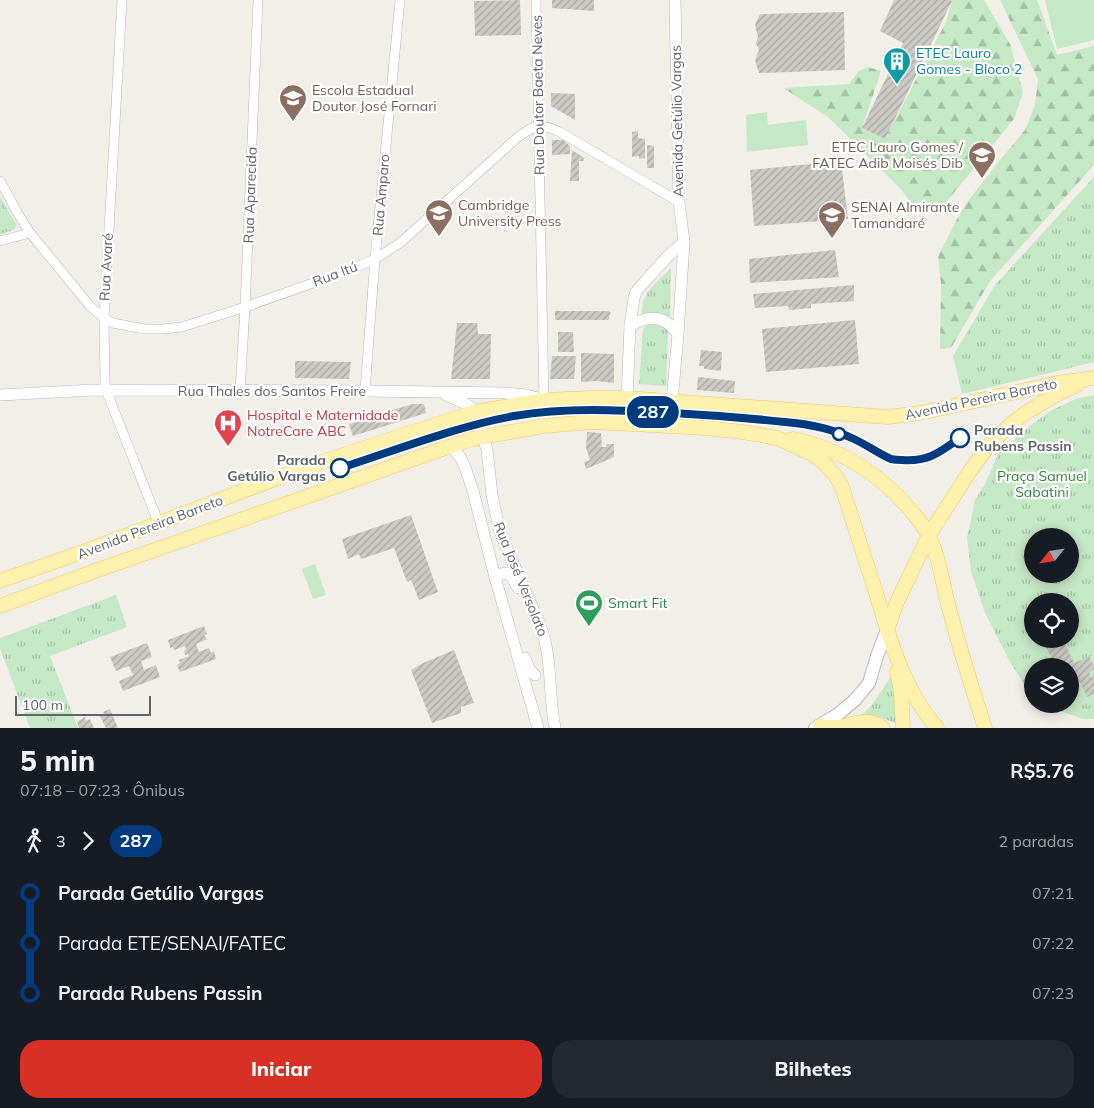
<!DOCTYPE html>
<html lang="pt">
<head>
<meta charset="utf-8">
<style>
	body { margin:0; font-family:Mulish,sans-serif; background:#242831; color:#f1f3f6; height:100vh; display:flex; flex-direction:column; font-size:19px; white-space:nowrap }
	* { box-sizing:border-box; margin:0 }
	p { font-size:16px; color:#9ea1a6 }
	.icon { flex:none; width:28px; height:28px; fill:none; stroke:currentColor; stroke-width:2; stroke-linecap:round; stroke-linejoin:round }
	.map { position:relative; height:728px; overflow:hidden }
	.details { display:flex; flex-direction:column; background:#171b24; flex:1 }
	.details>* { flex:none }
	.badge { padding:0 10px; border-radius:16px; font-size:18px; line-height:32px }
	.needle { width:32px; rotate:240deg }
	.controls { position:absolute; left:1024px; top:528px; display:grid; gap:10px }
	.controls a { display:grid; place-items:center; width:55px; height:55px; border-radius:50%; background:#171b24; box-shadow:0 2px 12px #0003; font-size:25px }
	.scale { position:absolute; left:15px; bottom:12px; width:136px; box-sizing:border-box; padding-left:5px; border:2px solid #5f6368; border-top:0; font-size:14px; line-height:18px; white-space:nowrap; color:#5f6368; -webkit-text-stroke:4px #fff; paint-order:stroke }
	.map>.badge { position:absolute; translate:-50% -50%; box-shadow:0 0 0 2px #fff }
	.legs { display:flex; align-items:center; gap:8px; height:55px; padding:0 20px; font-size:16px }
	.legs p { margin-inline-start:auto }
	.summary { display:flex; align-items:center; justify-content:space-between; height:85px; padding:0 20px }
	h1 { font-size:28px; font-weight:800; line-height:38px }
	.button { display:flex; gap:10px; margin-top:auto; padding:10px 20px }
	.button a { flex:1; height:58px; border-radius:20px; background:#d93025; color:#fff; font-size:20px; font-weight:800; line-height:58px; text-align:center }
	.button a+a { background:#242831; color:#f1f3f6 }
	ul { padding:0 20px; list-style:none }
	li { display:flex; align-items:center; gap:18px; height:50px; font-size:19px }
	li i { display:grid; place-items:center; width:8px; height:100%; margin:0 6px; background:currentColor }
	li i::after { content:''; width:12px; height:12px; margin:-6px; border:4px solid; border-radius:50%; background:#171b24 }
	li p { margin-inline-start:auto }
	li:first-child i { background:linear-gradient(#0000 50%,currentColor 0) }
	li:last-child i { background:linear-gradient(currentColor 50%,#0000 0) }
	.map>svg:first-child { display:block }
</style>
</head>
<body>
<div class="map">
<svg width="1094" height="728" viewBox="0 0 1094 728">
	<defs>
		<pattern id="grass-tufts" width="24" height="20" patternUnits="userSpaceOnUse" patternTransform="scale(1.25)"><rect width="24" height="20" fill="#c5e8c5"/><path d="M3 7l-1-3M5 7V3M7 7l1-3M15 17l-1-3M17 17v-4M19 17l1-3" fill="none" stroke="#a3c0a4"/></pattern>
		<pattern id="forest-firs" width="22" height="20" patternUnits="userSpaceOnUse" patternTransform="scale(1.25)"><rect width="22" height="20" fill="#c5e8c5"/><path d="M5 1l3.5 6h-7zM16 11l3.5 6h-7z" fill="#a3c0a4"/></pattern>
		<pattern id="building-hatch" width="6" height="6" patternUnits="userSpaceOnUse" patternTransform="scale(1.25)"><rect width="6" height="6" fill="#cccac5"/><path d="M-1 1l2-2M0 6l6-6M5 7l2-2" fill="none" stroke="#a9a8a4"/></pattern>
	</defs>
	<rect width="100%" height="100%" fill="#f1efe8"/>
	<!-- grass -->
	<g fill="url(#grass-tufts)" fill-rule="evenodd">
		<path d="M 1094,177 L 1094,362 L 962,394 L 953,356 L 995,285 Z"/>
		<path d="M 0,197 L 17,225 L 14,230 L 0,234 Z"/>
		<path d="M 671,268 L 670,317 C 660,313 652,312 642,315 C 640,293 657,282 671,268 Z"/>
		<path d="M 651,325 C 659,325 663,325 668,332 L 666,386 L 639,384 L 643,329 L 646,326 Z"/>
		<path d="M 1094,395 L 1094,719 L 1082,719 L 1049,706 L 1046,704 L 1070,704 L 1070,666 L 1032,666 L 1032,692 L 1025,685 L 1011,664 L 985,613 L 971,571 L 967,538 L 975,500 L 985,484 L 999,452 L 1031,425 L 1052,410 L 1078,398 ZM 1032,536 L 1070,536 L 1070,574 L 1032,574 ZM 1032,601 L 1070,601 L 1070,639 L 1032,639 Z"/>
		<path d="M 116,595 L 127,627 L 50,656 L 78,728 L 30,728 L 0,648 L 0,638 Z"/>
		<path d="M 893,674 L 899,725 C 887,719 875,715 862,715 L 871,706 Z"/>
	</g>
	<!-- forest -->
	<g fill="url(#forest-firs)">
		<path d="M 951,0 L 984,0 L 1010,44 L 1023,92 L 1014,119 L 939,211 L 916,212 L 902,190 L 828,117 L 783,88 L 849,84 L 859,71 L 868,67 L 881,71 L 862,128 L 885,139 L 946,22 L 952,1 Z"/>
		<path d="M 1000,0 L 1037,0 L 1057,55 L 1094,46 L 1094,163 L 1086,174 L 990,281 L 951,348 L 940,349 L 941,283 L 938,256 L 957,219 L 968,201 L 1000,160 L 1025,130 L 1035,105 L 1038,79 Z"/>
	</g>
	<!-- pitch -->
	<g fill="#c5e8c5">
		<path d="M 1045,0 L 1094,0 L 1094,40 L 1057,49 Z"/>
		<path d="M 767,112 L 768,125 L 806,120 L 808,145 L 747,152 L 746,115 Z"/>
		<path d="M 315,564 L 326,595 L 313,599 L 302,569 Z"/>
	</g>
	<!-- building -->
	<g fill="url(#building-hatch)">
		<path d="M 520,0 L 521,35 L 475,36 L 474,1 Z"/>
		<path d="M 552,0 L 594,0 L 594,11 L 552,8 Z"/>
		<path d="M 894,0 L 950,0 L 952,1 L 885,139 L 862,128 L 903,43 L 880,31 Z"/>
		<path d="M 844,12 L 845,70 L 759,73 L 755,60 L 759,50 L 756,43 L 758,37 L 755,25 L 760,14 Z"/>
		<path d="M 551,93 L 575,94 L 575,120 L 551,106 Z"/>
		<path d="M 638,131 L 638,138 L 645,139 L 645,158 L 639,159 L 639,156 L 632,157 L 632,132 Z"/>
		<path d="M 552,140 L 563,140 L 570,146 L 570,154 L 552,155 Z"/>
		<path d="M 647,145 L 654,146 L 654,168 L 647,168 Z"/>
		<path d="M 572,150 L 584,158 L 583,161 L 579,161 L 579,181 L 570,181 Z"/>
		<path d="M 841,161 L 848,219 L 754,226 L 750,170 Z"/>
		<path d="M 835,250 L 839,277 L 750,283 L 749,259 Z"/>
		<path d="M 854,285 L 854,301 L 811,304 L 811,308 L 789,310 L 788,306 L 755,308 L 753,294 Z"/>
		<path d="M 555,311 L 609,311 L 611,314 L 609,316 L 610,318 L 608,320 L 555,320 Z"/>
		<path d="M 855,320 L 859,364 L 766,372 L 762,329 Z"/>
		<path d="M 457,323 L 477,323 L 478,334 L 491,334 L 490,379 L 451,379 Z"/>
		<path d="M 558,332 L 573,332 L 574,352 L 558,352 Z"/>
		<path d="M 701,350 L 722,352 L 721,371 L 704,369 L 704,366 L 699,366 Z"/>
		<path d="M 581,353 L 614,354 L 614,383 L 597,381 L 581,382 Z"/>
		<path d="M 552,356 L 576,356 L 574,379 L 550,379 Z"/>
		<path d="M 295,361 L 351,362 L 349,379 L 295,378 Z"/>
		<path d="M 698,377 L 735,381 L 734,393 L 697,390 Z"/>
		<path d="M 412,404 L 424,404 L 426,413 L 353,436 L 349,424 Z"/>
		<path d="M 587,432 L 601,433 L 602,447 L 606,447 L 607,444 L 614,444 L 614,457 L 586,469 L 584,462 L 590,460 L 586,448 Z"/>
		<path d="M 411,515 L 438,592 L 419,600 L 411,580 L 407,582 L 394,548 L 361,559 L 359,554 L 348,559 L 342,539 Z"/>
		<path d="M 204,626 L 207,634 L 204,635 L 207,639 L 196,644 L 199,652 L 209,648 L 211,653 L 214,651 L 216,659 L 180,672 L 177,665 L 180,663 L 179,660 L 189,656 L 188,654 L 185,655 L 184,651 L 186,649 L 185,646 L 174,650 L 173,647 L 170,648 L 168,640 Z"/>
		<path d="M 1047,639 L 1063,639 L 1074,663 L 1089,657 L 1094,667 L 1094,669 L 1089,672 L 1091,678 L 1094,676 L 1094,694 L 1087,697 L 1080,682 L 1070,686 L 1070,666 L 1055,666 L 1043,640 Z"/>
		<path d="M 147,643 L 152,657 L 141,661 L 144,670 L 156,665 L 160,677 L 123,691 L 119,681 L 133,675 L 129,666 L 116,671 L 110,657 Z"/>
		<path d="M 454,650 L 474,703 L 461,707 L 461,713 L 432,723 L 411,670 L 421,664 Z"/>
		<path d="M 110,709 L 118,728 L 106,728 L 100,716 L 104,714 L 103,712 Z"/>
		<path d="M 85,717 L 86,721 L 90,719 L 94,728 L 79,728 L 77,722 Z"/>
	</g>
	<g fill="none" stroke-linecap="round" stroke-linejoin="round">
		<!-- minor casing -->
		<g stroke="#b5b8bc" stroke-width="10">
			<g id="minor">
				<path d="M 122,0 L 104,318 L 105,382 L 106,390 L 159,524"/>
				<path d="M 536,0 L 544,400"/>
				<path d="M 0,181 L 17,212 L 30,233 L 90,306 L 104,318 L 113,323 L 144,329 L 163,329 L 182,327 L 245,307 L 347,271 L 375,259 L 400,243 L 518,137 C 537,124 539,123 560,132 L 679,202"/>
				<path d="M 0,241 L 30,233"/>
				<path d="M 240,391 L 245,307 L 258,0"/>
				<path d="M 365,391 L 375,259 L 400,0"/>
			</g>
		</g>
		<!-- tertiary casing -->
		<g stroke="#b5b8bc" stroke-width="12">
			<g id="tertiary">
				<path d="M 630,326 C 641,319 655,315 666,322 C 671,325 675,330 678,334"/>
				<path d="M 0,395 L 93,390 L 365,391 L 505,393 L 526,395 L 542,399"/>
				<path d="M 446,395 L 466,404 L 470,407 L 474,412 L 479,424 L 487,450 L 492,495 L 499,528 L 505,544 L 540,625 C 553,658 548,694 555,728"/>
				<path d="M 672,401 L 678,334 L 684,242 L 679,202 L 675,0"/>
				<path d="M 626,423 L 630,326 L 634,298 L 636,292 L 647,279 L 668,256 L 684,242"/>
				<path d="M 451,446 L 460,457 L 465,467 L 473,491 L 495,577 L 538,728"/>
				<path d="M 495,577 L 501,574 L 507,573 L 512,577 L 518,588"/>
				<path d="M 525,658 L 530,671 L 535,675"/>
			</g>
		</g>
		<!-- secondary casing -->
		<g stroke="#b6babf" stroke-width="14">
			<path id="secondary" d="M 815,728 L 837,715 L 855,700 L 869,683 L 877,656 L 887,630"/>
		</g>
		<!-- primary casing -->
		<g stroke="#f2c960" stroke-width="15">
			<g id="primary">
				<path d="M 793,439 C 840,448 883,476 913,513 C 919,520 925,527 928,535 C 941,560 943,589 951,615 C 961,653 973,691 985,728"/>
				<path d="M 0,581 L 88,550 L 301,469 L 474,412 L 544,400 L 591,398 L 626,398 L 888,417 L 920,413 L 1058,383 L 1094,378"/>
				<path d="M 0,606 L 95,571 L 451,446 L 472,439 L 544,426 L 591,422 L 614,423 L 706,428 L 743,432 L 777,438 L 812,454 L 824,463 L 835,475 L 842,487 C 853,522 865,558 876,593 C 890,640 904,690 937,728"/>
				<path d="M 887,630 L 897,602 L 929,535 L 970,471 L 988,446 L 1010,425 L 1027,412 L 1056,395 L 1078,384"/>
				<path d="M 897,672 L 901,690 L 903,728"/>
				<path d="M 820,726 C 826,727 833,728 840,727 C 858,723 867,717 883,728"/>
			</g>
		</g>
		<!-- minor -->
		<use href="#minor" stroke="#fff" stroke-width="9"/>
		<!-- tertiary -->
		<use href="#tertiary" stroke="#fff" stroke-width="11"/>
		<!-- secondary -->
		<use href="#secondary" stroke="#fff" stroke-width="12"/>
		<!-- primary -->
		<use href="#primary" stroke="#fff2af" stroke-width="14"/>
	</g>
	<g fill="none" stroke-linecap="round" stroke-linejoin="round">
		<!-- line-1 casing -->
		<g stroke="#fff" stroke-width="11">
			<path id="line-1" d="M 340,468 C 397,450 454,427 514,416 C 566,407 619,410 672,413 C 710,415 747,418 785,422 C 809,424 833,429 854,439 C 867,445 879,454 891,459 C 895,460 899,460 902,460 C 929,462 940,452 960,438"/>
		</g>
		<!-- line-1 -->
		<use href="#line-1" stroke="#003b80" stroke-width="8"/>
	</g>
	<!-- icons -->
	<defs>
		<g id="building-pin" transform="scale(1.4375)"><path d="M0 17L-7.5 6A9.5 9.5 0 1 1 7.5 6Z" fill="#0f9aa8" stroke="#fff"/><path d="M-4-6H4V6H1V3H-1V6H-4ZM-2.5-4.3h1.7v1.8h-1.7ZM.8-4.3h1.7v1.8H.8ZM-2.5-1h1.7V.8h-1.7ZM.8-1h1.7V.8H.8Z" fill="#fff"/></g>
		<g id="school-pin" transform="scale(1.4375)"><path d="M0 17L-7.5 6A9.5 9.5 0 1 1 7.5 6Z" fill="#8d6e63" stroke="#fff"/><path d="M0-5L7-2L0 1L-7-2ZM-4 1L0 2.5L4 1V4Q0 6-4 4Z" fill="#fff"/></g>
		<g id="university-pin" transform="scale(1.4375)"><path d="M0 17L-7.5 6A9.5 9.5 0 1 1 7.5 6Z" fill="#8d6e63" stroke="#fff"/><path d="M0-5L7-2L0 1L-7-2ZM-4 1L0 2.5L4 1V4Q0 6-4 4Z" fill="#fff"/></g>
		<g id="hospital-pin" transform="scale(1.4375)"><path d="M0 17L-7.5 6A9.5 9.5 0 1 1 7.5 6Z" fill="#e0444e" stroke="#fff"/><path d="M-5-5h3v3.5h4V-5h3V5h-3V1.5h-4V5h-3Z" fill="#fff"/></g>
		<g id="stadium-pin" transform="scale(1.4375)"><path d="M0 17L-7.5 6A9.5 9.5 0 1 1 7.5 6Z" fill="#2e9e5b" stroke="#fff"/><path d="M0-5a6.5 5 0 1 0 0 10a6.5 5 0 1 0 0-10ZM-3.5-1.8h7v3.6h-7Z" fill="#fff"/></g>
	</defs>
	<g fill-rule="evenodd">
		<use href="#building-pin" x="897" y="61"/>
		<use href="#school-pin" x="293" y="98"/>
		<use href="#university-pin" x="982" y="155"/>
		<use href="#university-pin" x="439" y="213"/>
		<use href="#university-pin" x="832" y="215"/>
		<use href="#hospital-pin" x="228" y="423"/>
		<use href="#stadium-pin" x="589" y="603"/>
	</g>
	<!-- markers -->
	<g fill="#fff" stroke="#003b80" stroke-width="2.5">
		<circle cx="839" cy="434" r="6"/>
		<circle cx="960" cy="438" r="9"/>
		<circle cx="340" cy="468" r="9"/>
	</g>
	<g text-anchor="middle" stroke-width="4.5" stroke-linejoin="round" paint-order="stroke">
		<!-- culture labels -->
		<g font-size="14" fill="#0d838f" stroke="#fff" text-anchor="start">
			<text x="916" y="58">ETEC Lauro<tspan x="916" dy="16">Gomes - Bloco 2</tspan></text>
		</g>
		<!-- education labels -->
		<g font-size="14" fill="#785e54" stroke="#fff" text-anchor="start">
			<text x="312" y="95">Escola Estadual<tspan x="312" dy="16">Doutor José Fornari</tspan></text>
			<text x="963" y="152" text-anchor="end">ETEC Lauro Gomes /<tspan x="963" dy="16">FATEC Adib Moisés Dib</tspan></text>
			<text x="458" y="210">Cambridge<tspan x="458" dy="16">University Press</tspan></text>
			<text x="851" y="212">SENAI Almirante<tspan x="851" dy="16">Tamandaré</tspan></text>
		</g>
		<!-- street labels -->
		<g font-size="14" fill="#5f6368" stroke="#fff">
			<text transform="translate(538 95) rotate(-91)" y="5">Rua Doutor Baeta Neves</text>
			<text transform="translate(677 121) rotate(-91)" y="5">Avenida Getúlio Vargas</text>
			<text transform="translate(250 195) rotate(-88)" y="5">Rua Aparecida</text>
			<text transform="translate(381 195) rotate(-85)" y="5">Rua Amparo</text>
			<text transform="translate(106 267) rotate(-87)" y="5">Rua Avaré</text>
			<text transform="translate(335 274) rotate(-21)" y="5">Rua Itú</text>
			<text x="272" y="396">Rua Thales dos Santos Freire</text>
			<text transform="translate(981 399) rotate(-12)" y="5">Avenida Pereira Barreto</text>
			<text transform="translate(150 527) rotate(-21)" y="5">Avenida Pereira Barreto</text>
			<text transform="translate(521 579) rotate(68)" y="5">Rua José Versolato</text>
		</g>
		<!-- health labels -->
		<g font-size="14" fill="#be3a42" stroke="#fff" text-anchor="start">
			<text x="247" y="420">Hospital e Maternidade<tspan x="247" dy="16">NotreCare ABC</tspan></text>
		</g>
		<!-- stop labels -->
		<g font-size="14" font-weight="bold" fill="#5f6368" stroke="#fff" text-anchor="start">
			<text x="974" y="435">Parada<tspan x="974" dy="16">Rubens Passin</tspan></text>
			<text x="326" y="465" text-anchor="end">Parada<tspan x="326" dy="16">Getúlio Vargas</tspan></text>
		</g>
		<!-- park labels -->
		<g font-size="14" fill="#348238" stroke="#fff">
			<text x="1042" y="481">Praça Samuel<tspan x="1042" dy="16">Sabatini</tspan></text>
		</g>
		<!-- leisure labels -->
		<g font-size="14" fill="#27864d" stroke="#fff" text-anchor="start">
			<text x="608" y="608">Smart Fit</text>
		</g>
	</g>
</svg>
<div class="controls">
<a><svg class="needle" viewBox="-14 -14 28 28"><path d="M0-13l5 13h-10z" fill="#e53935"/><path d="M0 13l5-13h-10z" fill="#9ea1a6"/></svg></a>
<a><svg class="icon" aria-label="locate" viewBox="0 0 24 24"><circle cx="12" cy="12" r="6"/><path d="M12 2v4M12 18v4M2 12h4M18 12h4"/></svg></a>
<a><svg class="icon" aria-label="layers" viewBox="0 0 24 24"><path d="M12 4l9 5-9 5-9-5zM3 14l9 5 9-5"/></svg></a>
</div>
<div class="scale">100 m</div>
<b class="badge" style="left:653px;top:412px;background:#003b80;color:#fff">287</b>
</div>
<section class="details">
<div class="summary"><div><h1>5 min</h1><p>07:18 – 07:23 · Ônibus</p></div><b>R$5.76</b></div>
<div class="legs"><svg class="icon" aria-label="walk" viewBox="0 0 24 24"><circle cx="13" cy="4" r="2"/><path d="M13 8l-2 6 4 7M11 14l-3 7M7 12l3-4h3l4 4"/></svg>3<svg class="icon" aria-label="forward" viewBox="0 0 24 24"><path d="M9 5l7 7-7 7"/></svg><b class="badge" style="background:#003b80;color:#fff">287</b><p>2 paradas</p></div>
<ul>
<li><i style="color:#003b80"></i><b>Parada Getúlio Vargas</b><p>07:21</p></li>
<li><i style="color:#003b80"></i><span>Parada ETE/SENAI/FATEC</span><p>07:22</p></li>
<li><i style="color:#003b80"></i><b>Parada Rubens Passin</b><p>07:23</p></li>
</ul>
<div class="button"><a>Iniciar</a><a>Bilhetes</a></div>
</section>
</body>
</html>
